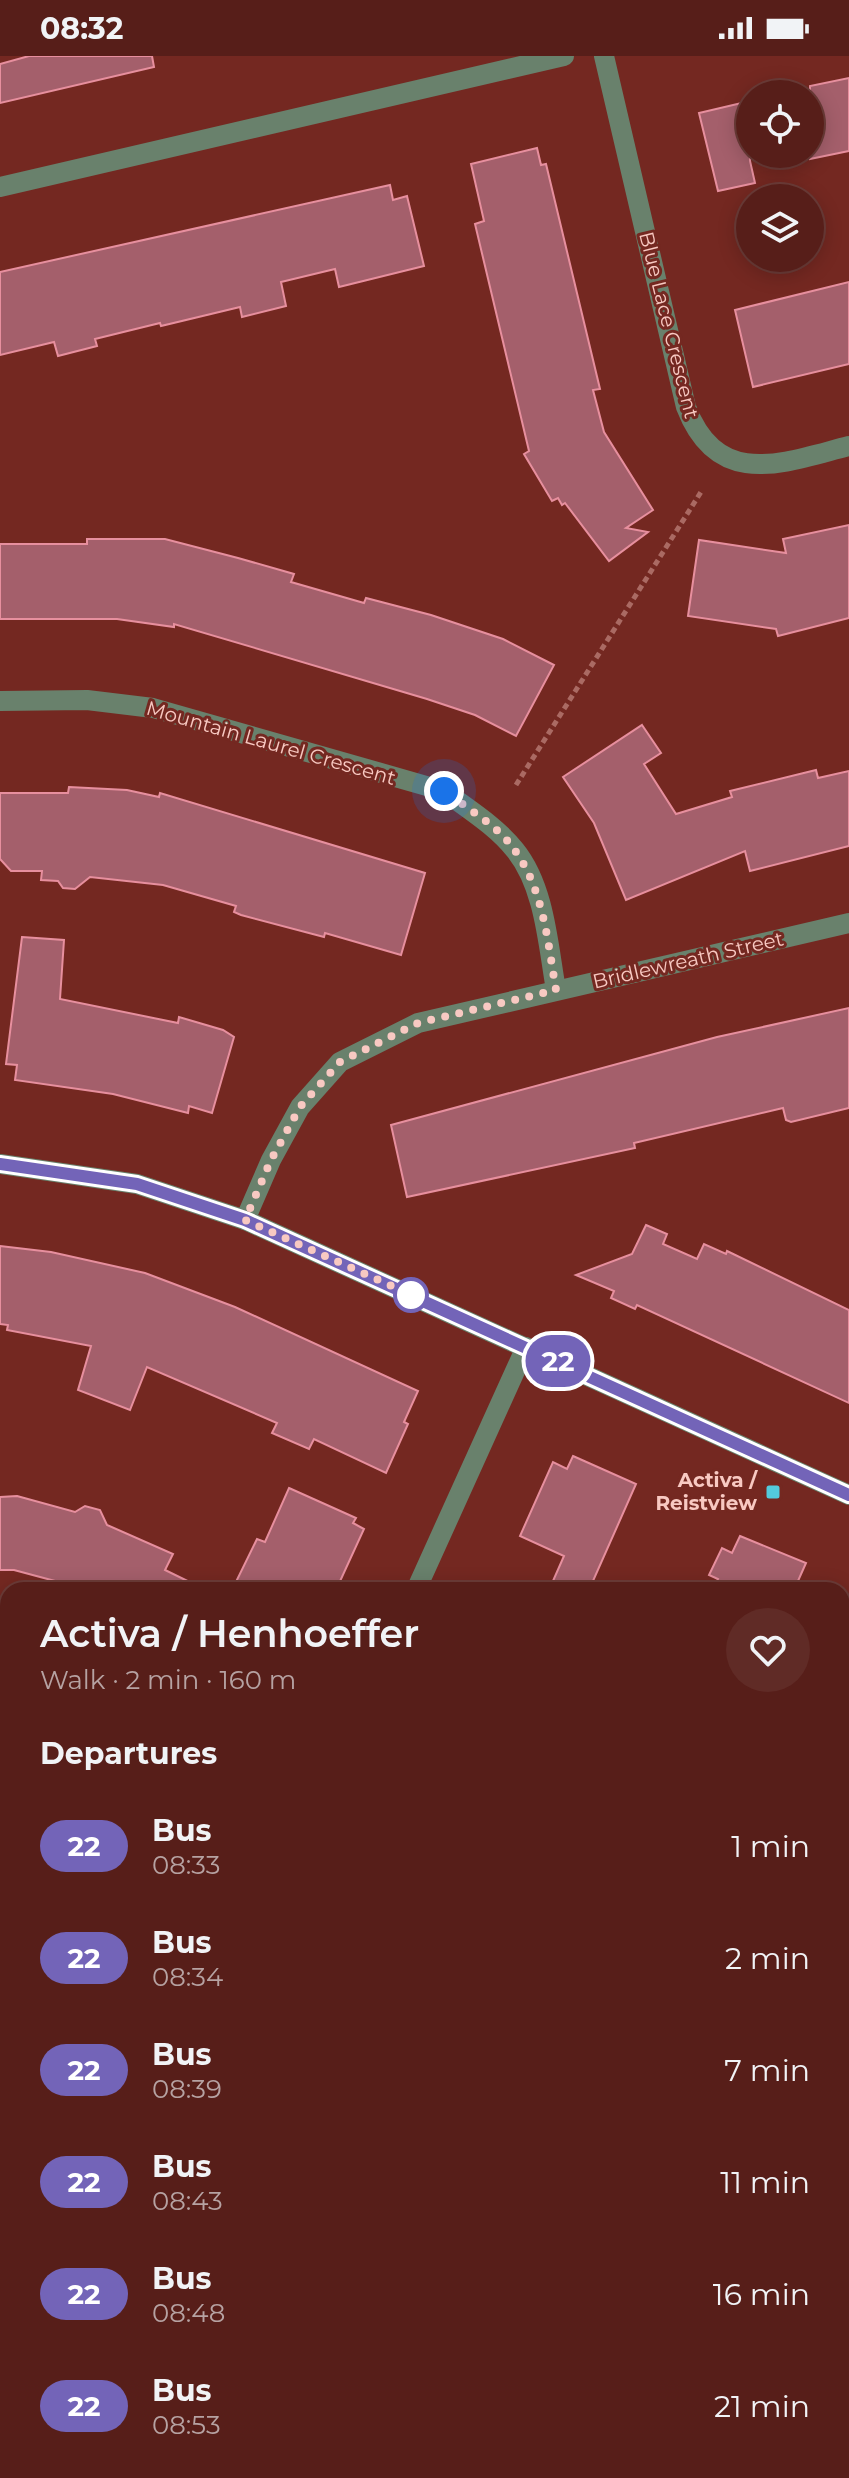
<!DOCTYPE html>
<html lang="en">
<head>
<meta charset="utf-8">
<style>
	body { margin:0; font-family:Montserrat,sans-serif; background:#602b26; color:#f1f3f6; height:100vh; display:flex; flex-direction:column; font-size:30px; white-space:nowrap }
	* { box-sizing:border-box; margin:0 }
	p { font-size:26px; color:#b6a2a2 }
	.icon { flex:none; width:44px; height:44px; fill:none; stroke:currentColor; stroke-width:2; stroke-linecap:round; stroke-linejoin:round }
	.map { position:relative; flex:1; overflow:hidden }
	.side { position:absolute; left:0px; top:1526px; width:850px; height:896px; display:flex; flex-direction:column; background:#571e19; border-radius:24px 24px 0 0; box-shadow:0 4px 20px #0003,0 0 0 2px #6d3c38 }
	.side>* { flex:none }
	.badge { padding:0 16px; border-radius:26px; font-size:28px; line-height:52px }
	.fabs { position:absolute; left:736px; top:24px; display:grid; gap:16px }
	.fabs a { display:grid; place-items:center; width:88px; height:88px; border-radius:50%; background:#571e19; box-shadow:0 4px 20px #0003,0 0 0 2px #6d3c38; font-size:40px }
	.you { position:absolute; width:40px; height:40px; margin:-20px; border:6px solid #fff; border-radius:50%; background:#1a73e8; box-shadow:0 0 0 12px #1a73e833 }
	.map>.badge { position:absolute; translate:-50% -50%; box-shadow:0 0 0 4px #fff }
	h2 { padding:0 40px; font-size:30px; line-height:72px }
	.round { display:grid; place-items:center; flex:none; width:84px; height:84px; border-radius:42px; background:#602b26 }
	.head { display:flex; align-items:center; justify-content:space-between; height:136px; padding:0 40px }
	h1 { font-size:38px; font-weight:600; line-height:60px }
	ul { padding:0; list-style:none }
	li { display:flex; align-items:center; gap:24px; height:112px; padding:0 40px }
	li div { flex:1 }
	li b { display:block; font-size:30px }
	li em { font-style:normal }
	li .badge { min-width:88px; font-weight:700; text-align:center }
	.status { display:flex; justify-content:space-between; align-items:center; height:56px; padding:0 40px; background:#571e19; direction:ltr }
	.status svg { height:22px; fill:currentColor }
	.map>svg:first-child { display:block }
</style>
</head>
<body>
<div class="status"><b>08:32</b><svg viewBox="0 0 49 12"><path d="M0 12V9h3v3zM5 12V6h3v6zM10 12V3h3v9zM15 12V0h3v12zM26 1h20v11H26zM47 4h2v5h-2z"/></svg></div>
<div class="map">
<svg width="849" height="2422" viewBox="0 0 849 2422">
	<rect width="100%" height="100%" fill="#742821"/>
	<!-- green -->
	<g fill="#704f6e">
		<path d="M 0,2149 L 8,2152 L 8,2403 L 0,2399 Z"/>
		<path d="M 33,2414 L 586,2414 L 603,2422 L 51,2422 Z"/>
	</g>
	<!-- building -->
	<g fill="#a45f6b" stroke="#e78f9e" stroke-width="2">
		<path d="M 29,0 L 152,0 L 154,11 L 0,47 L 0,8 Z"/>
		<path d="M 849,22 L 849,95 L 810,103 L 810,30 Z"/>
		<path d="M 750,45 L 750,105 L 755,127 L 718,135 L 699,57 Z"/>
		<path d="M 537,92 L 541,109 L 546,108 L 600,333 L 593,334 L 604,376 L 653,454 L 626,472 L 648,476 L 609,505 L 565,447 L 562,449 L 558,442 L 552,445 L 524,398 L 529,395 L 475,168 L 484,165 L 471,108 Z"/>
		<path d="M 390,129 L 393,144 L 407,140 L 424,210 L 339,231 L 335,213 L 281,226 L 286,250 L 242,261 L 240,251 L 161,270 L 160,267 L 95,283 L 97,290 L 58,300 L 54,286 L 0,299 L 0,216 Z"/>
		<path d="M 849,226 L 849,308 L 753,331 L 735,254 Z"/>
		<path d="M 849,469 L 849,562 L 778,580 L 776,573 L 688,560 L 699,484 L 786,497 L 783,483 Z"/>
		<path d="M 87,483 L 165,483 L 238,502 L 294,518 L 291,526 L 364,547 L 366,542 L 431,559 L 503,583 L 554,609 L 516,680 L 475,659 L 427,643 L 174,568 L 174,571 L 117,563 L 0,563 L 0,488 L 87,488 Z"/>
		<path d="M 642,669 L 661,697 L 644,708 L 676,758 L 732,741 L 730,735 L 816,714 L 818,722 L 849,715 L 849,790 L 750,815 L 745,795 L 626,844 L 594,767 L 563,721 Z"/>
		<path d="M 69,731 L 127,734 L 159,741 L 160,737 L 425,817 L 401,899 L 325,877 L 324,881 L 241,859 L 234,856 L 236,850 L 163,829 L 90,821 L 75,833 L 63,832 L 58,825 L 41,824 L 42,815 L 11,815 L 0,803 L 0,737 L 68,737 Z"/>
		<path d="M 22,881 L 64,884 L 60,943 L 178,967 L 179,961 L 223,974 L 234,981 L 212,1057 L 189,1050 L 188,1057 L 113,1038 L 15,1024 L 17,1009 L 6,1008 Z"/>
		<path d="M 849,952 L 849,1052 L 791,1066 L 786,1064 L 783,1052 L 634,1087 L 635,1092 L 407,1141 L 391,1069 L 717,981 Z"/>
		<path d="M 646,1169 L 667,1178 L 663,1188 L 697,1203 L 704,1188 L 726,1198 L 727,1195 L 849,1254 L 849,1347 L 637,1249 L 635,1253 L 611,1242 L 614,1235 L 576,1219 L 632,1198 Z"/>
		<path d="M 0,1190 L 51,1196 L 145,1217 L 235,1251 L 418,1335 L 404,1366 L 408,1368 L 386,1417 L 314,1383 L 309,1393 L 272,1377 L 277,1367 L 147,1311 L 130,1354 L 78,1334 L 91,1290 L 7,1274 L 8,1269 L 0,1268 Z"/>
		<path d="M 573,1400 L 636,1428 L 589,1534 L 549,1534 L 564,1500 L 520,1480 L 553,1406 L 567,1413 Z"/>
		<path d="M 289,1432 L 356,1462 L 353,1467 L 364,1473 L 336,1534 L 232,1534 L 257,1483 L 265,1486 Z"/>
		<path d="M 17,1440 L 75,1456 L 85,1450 L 100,1454 L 107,1469 L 173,1498 L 165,1514 L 206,1534 L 52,1534 L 55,1525 L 14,1514 L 0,1514 L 0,1441 Z"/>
		<path d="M 740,1480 L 806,1507 L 794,1534 L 713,1534 L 718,1523 L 709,1519 L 722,1492 L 732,1497 Z"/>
	</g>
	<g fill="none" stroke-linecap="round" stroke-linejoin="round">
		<!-- path -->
		<g stroke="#aa6a63" stroke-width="5" stroke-dasharray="6 4" stroke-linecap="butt">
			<path d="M 516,729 L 701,436"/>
			<path d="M 0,2295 L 8,2296"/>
			<path d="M 267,2414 L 277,2422"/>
			<path d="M 447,2422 L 450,2414"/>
		</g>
		<!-- minor -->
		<g stroke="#69816c" stroke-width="20">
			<path d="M 604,0 L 686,351 C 718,434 782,407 849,390"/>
			<path d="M 0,131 L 564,0"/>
			<path d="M 0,645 L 87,644 L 153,652 L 444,735 C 468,753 496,770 515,794 C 545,831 548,889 556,934"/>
			<path d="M 0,1108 L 137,1128 L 245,1164 L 849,1439"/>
			<path d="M 245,1164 L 271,1104 L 300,1051 L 340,1006 L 418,967 L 849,867"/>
			<path d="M 416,1534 L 526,1291"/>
			<path d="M 0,1604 L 8,1604"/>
			<path d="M 842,1605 L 849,1590"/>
			<path d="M 0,1726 L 8,1725"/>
			<path d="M 842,2294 L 849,2297"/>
		</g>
	</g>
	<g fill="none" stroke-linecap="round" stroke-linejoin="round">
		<!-- line casing -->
		<g stroke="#fff" stroke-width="18">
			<path id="line" d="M 0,1108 L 137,1128 L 245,1164 L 849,1439"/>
		</g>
		<!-- line -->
		<use href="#line" stroke="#7364b8" stroke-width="12"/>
		<!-- walk -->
		<path stroke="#f8c9c2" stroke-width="8" stroke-dasharray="0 14.4" d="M 411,1239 L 414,1240 L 245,1164 L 271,1104 L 300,1051 L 340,1006 L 418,967 L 556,934 C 548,888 544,836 516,796 C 500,771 468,753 444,735"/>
	</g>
	<!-- markers -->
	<circle fill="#fff" stroke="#7364b8" stroke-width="4" cx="411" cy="1239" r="16"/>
	<rect fill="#53cadc" stroke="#742821" stroke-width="3" x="765" y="1428" width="16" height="16" rx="4"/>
	<g text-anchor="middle" stroke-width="6" stroke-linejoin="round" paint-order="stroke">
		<!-- street labels -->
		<g font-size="20" fill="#f8c9c2" stroke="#742821">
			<text transform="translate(669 269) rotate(76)" y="7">Blue Lace Crescent</text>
			<text transform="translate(271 687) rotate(16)" y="7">Mountain Laurel Crescent</text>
			<text transform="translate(688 904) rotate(-13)" y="7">Bridlewreath Street</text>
		</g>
		<!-- poi labels -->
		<g font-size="20" font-weight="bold" fill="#f8c9c2" stroke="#742821" text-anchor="end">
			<text x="757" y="1431">Activa /<tspan x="757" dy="23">Reistview</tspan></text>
		</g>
	</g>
</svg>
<div class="fabs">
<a><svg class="icon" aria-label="locate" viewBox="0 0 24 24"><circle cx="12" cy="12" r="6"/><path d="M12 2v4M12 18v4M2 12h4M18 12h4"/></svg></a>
<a><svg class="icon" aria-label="layers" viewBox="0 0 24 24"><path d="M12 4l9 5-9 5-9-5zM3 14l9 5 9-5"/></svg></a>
</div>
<div class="you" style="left:444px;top:735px"></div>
<b class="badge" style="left:558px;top:1305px;background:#7364b8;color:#fff">22</b>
<section class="side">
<div class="head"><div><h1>Activa / Henhoeffer</h1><p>Walk · 2 min · 160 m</p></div><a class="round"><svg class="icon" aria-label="heart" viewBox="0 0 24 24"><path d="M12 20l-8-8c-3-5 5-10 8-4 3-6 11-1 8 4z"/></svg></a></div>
<h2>Departures</h2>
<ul>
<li><span class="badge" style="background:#7364b8;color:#fff">22</span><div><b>Bus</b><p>08:33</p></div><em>1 min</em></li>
<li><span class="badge" style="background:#7364b8;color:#fff">22</span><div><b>Bus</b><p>08:34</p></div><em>2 min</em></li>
<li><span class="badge" style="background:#7364b8;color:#fff">22</span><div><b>Bus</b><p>08:39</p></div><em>7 min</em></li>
<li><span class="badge" style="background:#7364b8;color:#fff">22</span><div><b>Bus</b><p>08:43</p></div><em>11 min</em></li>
<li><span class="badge" style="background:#7364b8;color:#fff">22</span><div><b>Bus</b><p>08:48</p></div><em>16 min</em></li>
<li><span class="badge" style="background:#7364b8;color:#fff">22</span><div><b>Bus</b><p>08:53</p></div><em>21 min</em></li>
</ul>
</section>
</div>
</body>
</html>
